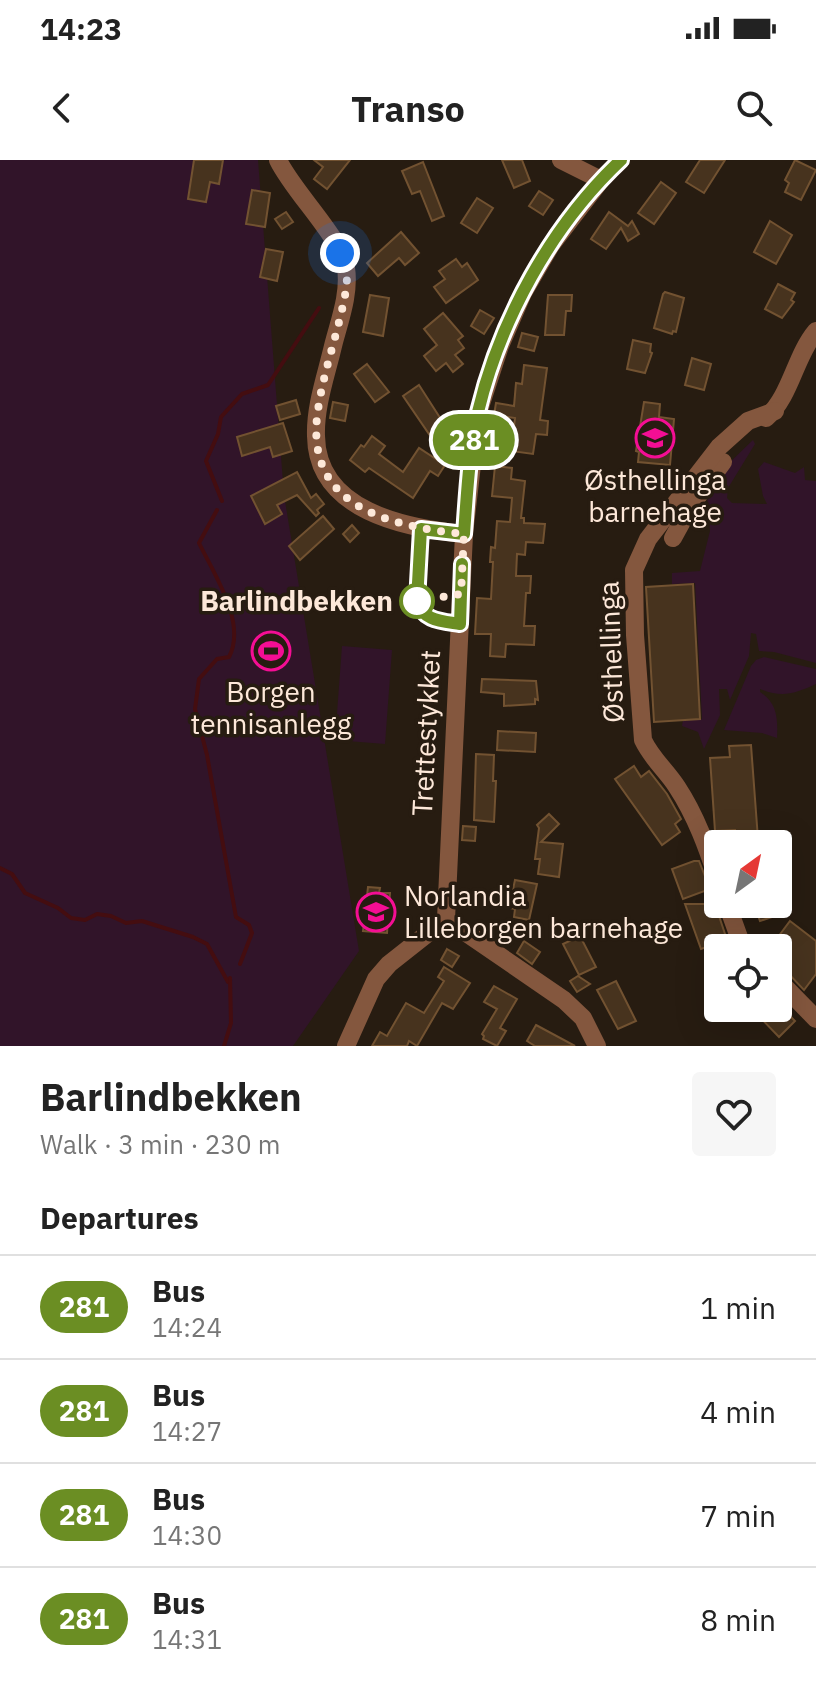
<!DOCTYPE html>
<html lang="en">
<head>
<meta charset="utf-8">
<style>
	body { margin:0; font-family:"IBM Plex Sans",sans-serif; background:#f6f6f6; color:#222; height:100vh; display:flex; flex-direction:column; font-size:30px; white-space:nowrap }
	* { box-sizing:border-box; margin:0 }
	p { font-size:26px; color:#767676 }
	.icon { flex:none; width:44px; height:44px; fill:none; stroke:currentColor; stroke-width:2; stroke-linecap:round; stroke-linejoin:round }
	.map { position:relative; height:886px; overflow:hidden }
	.sheet { display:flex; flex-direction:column; background:#fff; flex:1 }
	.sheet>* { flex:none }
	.badge { padding:0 16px; border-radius:26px; font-size:28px; line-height:52px }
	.needle { width:52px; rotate:33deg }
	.tools { position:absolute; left:704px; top:670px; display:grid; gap:16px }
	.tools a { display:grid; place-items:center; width:88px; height:88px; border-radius:8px; background:#fff; box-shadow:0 8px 32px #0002; font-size:40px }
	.you { position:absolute; width:40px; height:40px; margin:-20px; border:6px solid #fff; border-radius:50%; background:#1a73e8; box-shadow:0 0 0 12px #1a73e833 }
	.map>.badge { position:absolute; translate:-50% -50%; box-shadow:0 0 0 4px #fff }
	h2 { padding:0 40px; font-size:30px; line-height:72px }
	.round { display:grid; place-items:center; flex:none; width:84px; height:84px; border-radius:8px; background:#f6f6f6 }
	.overview { display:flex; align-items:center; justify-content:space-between; height:136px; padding:0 40px }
	h1 { font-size:38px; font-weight:800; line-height:60px }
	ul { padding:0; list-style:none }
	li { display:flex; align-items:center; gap:24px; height:104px; padding:0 40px; border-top:2px solid #e0e0e0 }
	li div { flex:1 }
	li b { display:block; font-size:30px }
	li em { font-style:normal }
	li .badge { min-width:88px; font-weight:700; text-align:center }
	.status { display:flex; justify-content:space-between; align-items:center; height:56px; padding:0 40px; background:#fff; direction:ltr }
	.status svg { height:22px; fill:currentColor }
	header { display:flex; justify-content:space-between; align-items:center; height:104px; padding:0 40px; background:#fff; font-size:36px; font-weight:800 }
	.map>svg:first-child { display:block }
</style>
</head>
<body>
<div class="status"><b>14:23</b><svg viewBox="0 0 49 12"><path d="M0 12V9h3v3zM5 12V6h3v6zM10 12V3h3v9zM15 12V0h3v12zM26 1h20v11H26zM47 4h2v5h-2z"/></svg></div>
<header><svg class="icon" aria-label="back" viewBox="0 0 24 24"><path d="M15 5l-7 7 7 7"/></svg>Transo<svg class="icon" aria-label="search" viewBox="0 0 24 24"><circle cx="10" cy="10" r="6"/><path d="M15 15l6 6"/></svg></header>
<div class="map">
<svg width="816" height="886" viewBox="0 0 816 886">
	<rect width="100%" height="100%" fill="#271c11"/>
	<!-- green -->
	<g fill="#311429">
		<path d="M 0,0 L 258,0 L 284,335 L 359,791 L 293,886 L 0,886 Z"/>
		<path d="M 753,280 L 755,284 L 728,328 L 727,338 L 732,343 L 767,344 L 763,336 L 758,309 L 764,302 L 795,313 L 804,307 L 805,320 L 816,321 L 816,503 L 774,492 L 759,491 L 756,474 L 751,473 L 749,496 L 730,540 L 727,529 L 719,529 L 720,555 L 704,589 L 698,572 L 682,566 L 683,560 L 702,559 L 695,423 L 672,424 L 672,413 L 700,411 L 710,371 L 707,334 L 726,306 Z"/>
		<path d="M 342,486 L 392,490 L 385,584 L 335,580 Z"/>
		<path d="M 764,497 L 816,509 L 816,524 C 794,534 782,538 760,529 L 760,532 C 777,543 778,558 777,578 L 762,573 L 724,570 L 751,506 L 756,500 Z"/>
	</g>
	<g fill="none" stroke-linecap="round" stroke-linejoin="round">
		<!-- stream -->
		<g stroke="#440d10" stroke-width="4">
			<path d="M 222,341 L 206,301 L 218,274 L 221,257 L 242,234 L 268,225 L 319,148"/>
			<path d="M 217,350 L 199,383 C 214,414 247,463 229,497 L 217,499 L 199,519 L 195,549 L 207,595 L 236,757 L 249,765 L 252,773 L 240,804"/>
			<path d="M 0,708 L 12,714 L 25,733 L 58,748 L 71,758 L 85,760 L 97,754 L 111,756 L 126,763 L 142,761 L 193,777 L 207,784 L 228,822"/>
			<path d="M 224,886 L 231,863 L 230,818"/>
		</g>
	</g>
	<!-- building -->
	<g fill="#47331e" stroke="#725231" stroke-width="2">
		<path d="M 194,0 L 223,0 L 219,24 L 210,22 L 206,42 L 188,39 Z"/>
		<path d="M 314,0 L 350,0 L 327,29 L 314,19 L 323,7 Z"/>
		<path d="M 502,0 L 522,0 L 530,21 L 514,28 Z"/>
		<path d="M 700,0 L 725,0 L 704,33 L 686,22 Z"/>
		<path d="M 795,0 L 816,10 L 801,40 L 785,32 L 789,23 L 785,20 Z"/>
		<path d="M 423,2 L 444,56 L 432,61 L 420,31 L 412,34 L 402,11 Z"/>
		<path d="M 661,22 L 676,33 L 654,64 L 638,53 Z"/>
		<path d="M 252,30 L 270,33 L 265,67 L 246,64 Z"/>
		<path d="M 539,31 L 553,40 L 543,55 L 529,46 Z"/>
		<path d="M 477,38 L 493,48 L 477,73 L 461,63 Z"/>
		<path d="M 286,52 L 293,62 L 282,69 L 275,59 Z"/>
		<path d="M 609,52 L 628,66 L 632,61 L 639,74 L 628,81 L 621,68 L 606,89 L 591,79 Z"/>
		<path d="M 770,61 L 792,75 L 776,104 L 754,92 Z"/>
		<path d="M 401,72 L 419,93 L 405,105 L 399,98 L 378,116 L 367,103 Z"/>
		<path d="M 266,89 L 283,92 L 277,121 L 260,117 Z"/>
		<path d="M 456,99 L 462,107 L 467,103 L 478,120 L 446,143 L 434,127 L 445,119 L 439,111 Z"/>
		<path d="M 778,124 L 795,133 L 791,140 L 794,142 L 782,158 L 765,149 Z"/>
		<path d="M 665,132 L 684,138 L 676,172 L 673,171 L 672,174 L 654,168 L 663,134 Z"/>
		<path d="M 370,135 L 389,138 L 383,176 L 363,172 Z"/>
		<path d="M 548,135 L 572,135 L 571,151 L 566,151 L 564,175 L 545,175 Z"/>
		<path d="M 480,150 L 494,158 L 484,174 L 471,166 Z"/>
		<path d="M 443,153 L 463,176 L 458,180 L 464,188 L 455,195 L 463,204 L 453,212 L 446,203 L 436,211 L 424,196 L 437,185 L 424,169 Z"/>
		<path d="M 522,173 L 538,177 L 534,191 L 518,187 Z"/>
		<path d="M 633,180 L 651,184 L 650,192 L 652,193 L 645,213 L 627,209 Z"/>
		<path d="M 692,198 L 711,204 L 704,230 L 685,225 Z"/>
		<path d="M 367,204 L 389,232 L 375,242 L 354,214 Z"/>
		<path d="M 524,205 L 547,208 L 540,260 L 548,261 L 547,275 L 536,274 L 533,294 L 511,291 L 515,258 L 494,255 L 496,243 L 514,246 L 516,223 L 522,224 Z"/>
		<path d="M 419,225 L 444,264 L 429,274 L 403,236 Z"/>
		<path d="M 296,240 L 300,254 L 280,260 L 276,246 Z"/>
		<path d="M 333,242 L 348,245 L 345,261 L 330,258 Z"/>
		<path d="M 644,242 L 660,244 L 659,257 L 674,259 L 670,305 L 638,302 L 639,292 L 636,291 Z"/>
		<path d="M 283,263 L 292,291 L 273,297 L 270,287 L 242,296 L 237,277 Z"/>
		<path d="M 372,276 L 385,286 L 379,294 L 403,312 L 419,288 L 445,305 L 438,316 L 430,311 L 413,338 L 369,308 L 365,312 L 350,300 L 361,285 L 364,287 Z"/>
		<path d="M 495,306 L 512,308 L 511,319 L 525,321 L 521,358 L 524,358 L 524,363 L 545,364 L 543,383 L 526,382 L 525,395 L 517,394 L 516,416 L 531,416 L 530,433 L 526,433 L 524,466 L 535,466 L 534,485 L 506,484 L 505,497 L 490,496 L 491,474 L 475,474 L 477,438 L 491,439 L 493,402 L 490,402 L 491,387 L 495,388 L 497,361 L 510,362 L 512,338 L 492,336 Z"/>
		<path d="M 297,312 L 311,338 L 316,334 L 324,344 L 317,350 L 319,353 L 316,356 L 297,335 L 277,345 L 282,354 L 265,364 L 251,336 Z"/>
		<path d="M 323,356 L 334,369 L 300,400 L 289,386 Z"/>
		<path d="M 352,365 L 359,373 L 350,382 L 343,374 Z"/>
		<path d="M 693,424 L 700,559 L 654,562 L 646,427 Z"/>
		<path d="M 482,519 L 536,521 L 538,540 L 535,539 L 535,544 L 504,546 L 504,534 L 481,532 Z"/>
		<path d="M 498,571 L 536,573 L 535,592 L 497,590 Z"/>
		<path d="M 751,585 L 758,679 L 736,681 L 735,670 L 715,671 L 710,598 L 730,597 L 729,586 Z"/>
		<path d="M 476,594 L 494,595 L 493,621 L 496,621 L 494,662 L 474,660 Z"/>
		<path d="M 634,606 L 641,617 L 649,611 L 667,634 L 681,659 L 675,664 L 680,672 L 662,685 L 615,619 Z"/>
		<path d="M 549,654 L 559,664 L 541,682 L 563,684 L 559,717 L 538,714 L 540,699 L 535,699 L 539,668 L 537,665 Z"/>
		<path d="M 463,666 L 476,667 L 475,681 L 462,680 Z"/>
		<path d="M 694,701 L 699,701 L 710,729 L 683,739 L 672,709 Z"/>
		<path d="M 515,720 L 537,724 L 529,760 L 514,757 L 515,749 L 509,748 Z"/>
		<path d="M 368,727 L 380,728 L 379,733 L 390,733 L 387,773 L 363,771 Z"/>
		<path d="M 685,744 L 715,744 L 727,780 L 701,789 Z"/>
		<path d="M 777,744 L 781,754 L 760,761 L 756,750 L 744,755 L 740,745 Z"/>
		<path d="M 790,761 L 816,781 L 816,814 L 804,830 L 787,812 L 778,808 L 778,777 Z"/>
		<path d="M 580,776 L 596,807 L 579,815 L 563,784 Z"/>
		<path d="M 524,781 L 540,792 L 532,804 L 517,793 Z"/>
		<path d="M 447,789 L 459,796 L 452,807 L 441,800 Z"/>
		<path d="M 444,807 L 470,823 L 453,849 L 442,843 L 417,886 L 409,881 L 407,886 L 372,886 L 380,872 L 387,876 L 406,843 L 424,853 L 444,821 L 438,817 Z"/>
		<path d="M 578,816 L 590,824 L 577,832 L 570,821 Z"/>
		<path d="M 616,821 L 636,861 L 618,869 L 597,830 Z"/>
		<path d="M 494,826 L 517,839 L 500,868 L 506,871 L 497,886 L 483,879 L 484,876 L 482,874 L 497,849 L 484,842 Z"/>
		<path d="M 778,837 L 789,849 L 786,852 L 795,861 L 779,877 L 751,848 L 778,848 Z"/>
		<path d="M 536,865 L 575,886 L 535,886 L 527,881 Z"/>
	</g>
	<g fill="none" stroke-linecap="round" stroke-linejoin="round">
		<!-- minor -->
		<g stroke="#84573e" stroke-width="18">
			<path d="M 278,0 C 294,33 341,77 346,108 C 350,134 339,162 333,186 C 326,216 315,246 316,276 C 317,351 405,368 464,374"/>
			<path d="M 561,0 L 601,20"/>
			<path d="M 766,258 C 791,236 795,196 816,171"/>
			<path d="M 673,378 L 690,347 L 723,302"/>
			<path d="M 718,720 C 707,687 696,656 677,627 C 666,610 652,599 643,580 L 635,475 L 634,410 L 648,379 L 719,287 L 748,261 L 775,251"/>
			<path d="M 727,744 L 740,780 L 747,788"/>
			<path d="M 446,759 L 564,840 L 583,858 L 597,886"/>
			<path d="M 778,820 L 816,859"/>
			<path d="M 346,886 L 376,819 L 389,804 L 446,759 L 464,374 L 478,253 L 500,186 L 523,133 L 551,85 L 601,20 L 621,0"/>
		</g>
	</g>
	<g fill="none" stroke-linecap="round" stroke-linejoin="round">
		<!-- line casing -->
		<g stroke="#fff" stroke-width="18">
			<path id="line" d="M 462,404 L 460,464 C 441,461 423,461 417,441 L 421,369 L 464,374 C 467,334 469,292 478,252 C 500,160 551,66 621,0"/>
		</g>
		<!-- line -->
		<use href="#line" stroke="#6b8e23" stroke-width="12"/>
		<!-- walk -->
		<path stroke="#fde8d9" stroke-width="8" stroke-dasharray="0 14.4" d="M 340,93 L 346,106 L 347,123 C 341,166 324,207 318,250 C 303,346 388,366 464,374 L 461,434 L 417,441"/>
	</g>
	<!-- icons -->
	<defs>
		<g id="school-ring" transform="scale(2)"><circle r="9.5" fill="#271c11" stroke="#f40e94" stroke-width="1.5"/><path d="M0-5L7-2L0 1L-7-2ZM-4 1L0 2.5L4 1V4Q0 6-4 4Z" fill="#f40e94"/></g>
		<g id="stadium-ring" transform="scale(2)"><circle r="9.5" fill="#271c11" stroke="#f40e94" stroke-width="1.5"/><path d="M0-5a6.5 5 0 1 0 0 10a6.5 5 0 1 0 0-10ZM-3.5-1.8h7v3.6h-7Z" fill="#f40e94"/></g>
	</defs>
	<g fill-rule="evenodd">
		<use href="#school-ring" x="655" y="278"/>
		<use href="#stadium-ring" x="271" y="491"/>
		<use href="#school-ring" x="376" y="752"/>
	</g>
	<!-- markers -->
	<circle fill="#fff" stroke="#6b8e23" stroke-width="4" cx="417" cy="441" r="16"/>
	<g text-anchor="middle" stroke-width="7" stroke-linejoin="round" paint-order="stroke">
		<!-- poi labels -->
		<g font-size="28" fill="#fde8d9" stroke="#271c11">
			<text x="655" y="330">Østhellinga<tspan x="655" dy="32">barnehage</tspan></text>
			<text x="271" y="542">Borgen<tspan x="271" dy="32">tennisanlegg</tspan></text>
			<text x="404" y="746" text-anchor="start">Norlandia<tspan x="404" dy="32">Lilleborgen barnehage</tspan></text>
		</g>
		<!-- stop labels -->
		<g font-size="28" font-weight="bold" fill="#fde8d9" stroke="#271c11" text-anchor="end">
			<text x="393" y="451">Barlindbekken</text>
		</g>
		<!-- street labels -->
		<g font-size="28" fill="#fde8d9" stroke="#271c11">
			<text transform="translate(611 492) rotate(-92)" y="10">Østhellinga</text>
			<text transform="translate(426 573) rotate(-87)" y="10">Trettestykket</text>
		</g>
	</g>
</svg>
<div class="tools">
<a><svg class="needle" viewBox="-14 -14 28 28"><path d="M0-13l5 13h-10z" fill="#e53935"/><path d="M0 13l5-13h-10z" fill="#767676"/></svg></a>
<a><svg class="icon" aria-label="locate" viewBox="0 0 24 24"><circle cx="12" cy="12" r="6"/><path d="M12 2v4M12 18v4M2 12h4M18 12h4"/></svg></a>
</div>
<div class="you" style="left:340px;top:93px"></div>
<b class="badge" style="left:474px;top:280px;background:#6b8e23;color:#fff">281</b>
</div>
<section class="sheet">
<div class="overview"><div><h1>Barlindbekken</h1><p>Walk · 3 min · 230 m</p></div><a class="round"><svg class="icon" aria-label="heart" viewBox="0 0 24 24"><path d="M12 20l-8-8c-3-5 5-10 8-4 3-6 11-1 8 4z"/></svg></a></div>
<h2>Departures</h2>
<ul>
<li><span class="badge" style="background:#6b8e23;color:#fff">281</span><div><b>Bus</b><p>14:24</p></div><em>1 min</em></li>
<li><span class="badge" style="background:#6b8e23;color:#fff">281</span><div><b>Bus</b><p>14:27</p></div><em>4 min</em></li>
<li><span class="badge" style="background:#6b8e23;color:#fff">281</span><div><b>Bus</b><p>14:30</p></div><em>7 min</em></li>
<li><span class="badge" style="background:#6b8e23;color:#fff">281</span><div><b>Bus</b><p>14:31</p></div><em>8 min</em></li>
</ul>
</section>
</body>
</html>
